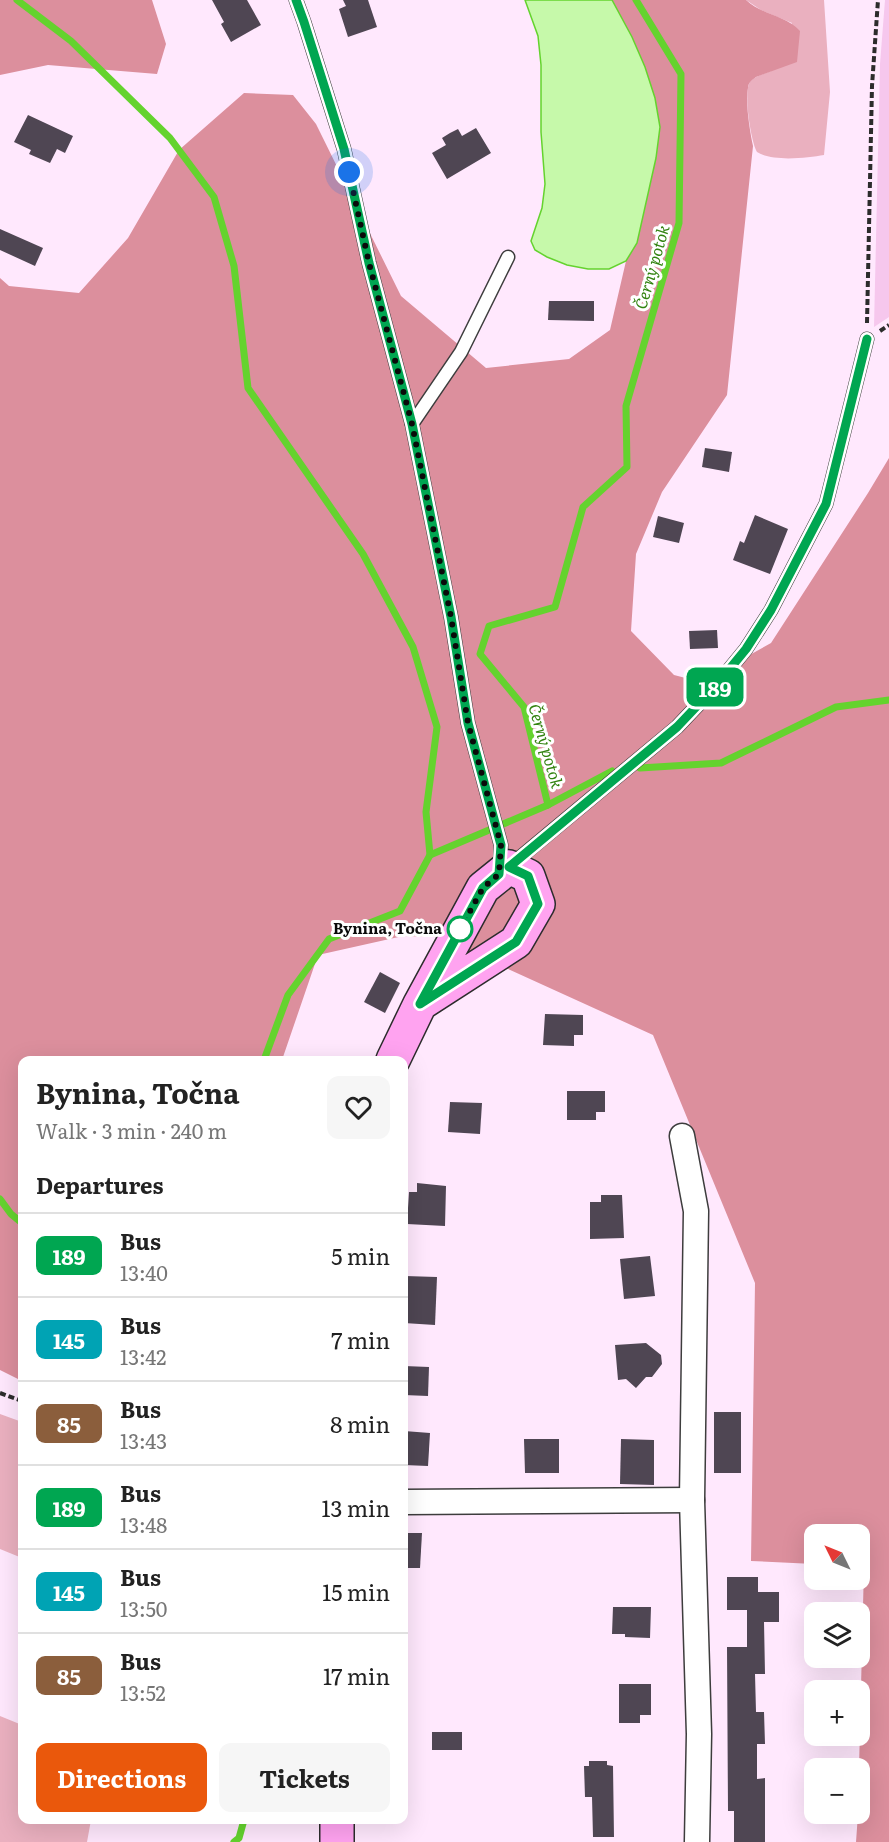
<!DOCTYPE html>
<html lang="en">
<head>
<meta charset="utf-8">
<style>
	body { margin:0; font-family:Literata,serif; background:#f6f6f6; color:#222; height:100vh; display:flex; flex-direction:column; font-size:22px; white-space:nowrap }
	* { box-sizing:border-box; margin:0 }
	p { font-size:20px; color:#767676 }
	.icon { flex:none; width:33px; height:33px; fill:none; stroke:currentColor; stroke-width:2; stroke-linecap:round; stroke-linejoin:round }
	.map { position:relative; flex:1; overflow:hidden }
	.side { position:absolute; left:18px; top:1056px; width:390px; height:768px; display:flex; flex-direction:column; background:#fff; border-radius:12px; box-shadow:0 6px 24px #0002 }
	.side>* { flex:none }
	.badge { padding:0 12px; border-radius:9px; font-size:21px; line-height:39px }
	.needle { width:39px; rotate:313deg }
	.fabs { position:absolute; left:804px; top:1524px; display:grid; gap:12px }
	.fabs a { display:grid; place-items:center; width:66px; height:66px; border-radius:12px; background:#fff; box-shadow:0 6px 24px #0002; font-size:30px }
	.you { position:absolute; width:30px; height:30px; margin:-15px; border:4px solid #fff; border-radius:50%; background:#1a73e8; box-shadow:0 0 0 9px #1a73e833 }
	.map>.badge { position:absolute; translate:-50% -50%; box-shadow:0 0 0 3px #fff }
	h2 { padding:0 18px; font-size:22px; line-height:54px }
	.round { display:grid; place-items:center; flex:none; width:63px; height:63px; border-radius:12px; background:#f6f6f6 }
	.summary { display:flex; align-items:center; justify-content:space-between; height:102px; padding:0 18px }
	h1 { font-size:28px; font-weight:700; line-height:45px }
	.button { display:flex; gap:12px; margin-top:auto; padding:12px 18px }
	.button a { flex:1; height:69px; border-radius:12px; background:#ea580c; color:#fff; font-size:24px; font-weight:700; line-height:69px; text-align:center }
	.button a+a { background:#f6f6f6; color:#222 }
	ul { padding:0; list-style:none }
	li { display:flex; align-items:center; gap:18px; height:84px; padding:0 18px; border-top:2px solid #e0e0e0 }
	li div { flex:1 }
	li b { display:block; font-size:22px }
	li em { font-style:normal }
	li .badge { min-width:66px; font-weight:700; text-align:center }
	.map>svg:first-child { display:block }
</style>
</head>
<body>
<div class="map">
<svg width="889" height="1842" viewBox="0 0 889 1842">
	<rect width="100%" height="100%" fill="#ffe8fd"/>
	<!-- farmland -->
	<path fill="#f6c7ed" d="M 885,0 L 889,0 L 889,317 L 874,327 L 880,64 Z"/>
	<!-- green -->
	<g fill="#eab0bf">
		<path d="M 746,0 L 824,0 L 830,92 L 824,155 C 807,158 772,162 757,152 C 751,142 743,92 750,82 C 755,76 764,74 771,71 L 792,23 L 761,10 Z"/>
		<path d="M 0,1414 L 22,1422 L 22,1558 L 0,1549 Z"/>
		<path d="M 0,1716 L 22,1725 L 22,1820 L 91,1820 L 87,1842 L 0,1842 Z"/>
	</g>
	<!-- forest -->
	<g fill="#dc8f9d">
		<path d="M 0,0 L 152,0 L 166,44 L 157,74 L 48,65 L 0,75 Z"/>
		<path d="M 612,0 L 746,0 C 762,15 785,15 800,31 L 797,62 L 756,77 C 752,80 748,83 748,88 C 745,101 750,132 753,146 L 727,395 L 662,492 L 636,554 L 631,631 L 674,675 L 701,682 L 771,643 L 868,493 L 889,458 L 889,1842 L 856,1842 L 858,1814 L 860,1814 L 859,1768 L 864,1566 L 860,1566 L 860,1534 L 814,1534 L 814,1564 L 751,1561 L 755,1283 L 653,1035 L 438,937 L 403,936 L 318,955 L 282,1060 L 22,1060 L 22,1381 L 0,1370 L 0,278 L 9,286 L 79,293 L 128,238 L 179,150 L 244,93 L 293,95 L 316,124 L 401,296 L 486,368 L 569,359 L 610,330 L 626,261 L 637,243 L 656,158 L 660,127 L 645,67 L 632,37 Z"/>
	</g>
	<!-- water -->
	<path fill="#c6f9aa" stroke="#64d32e" stroke-width="1.5" d="M 525,0 L 612,0 L 632,37 L 645,67 L 655,98 L 660,127 L 656,158 L 637,243 L 626,261 L 609,269 L 588,269 L 567,265 L 547,257 L 535,250 L 531,241 L 542,208 L 545,184 L 541,132 L 541,65 L 538,36 Z"/>
	<g fill="none" stroke-linecap="round" stroke-linejoin="round">
		<!-- stream -->
		<g stroke="#64d32e" stroke-width="7">
			<path d="M 17,0 L 71,41 L 170,138 L 214,197 L 234,266 L 248,388 L 363,554 L 413,647 L 437,727 L 426,812 L 430,855"/>
			<path d="M 640,768 L 721,763 L 836,707 L 889,700"/>
			<path d="M 548,805 L 612,771"/>
			<path d="M 264,1060 L 288,995 L 329,939 L 400,911 L 430,855 L 548,805 L 524,707 L 480,654 L 489,626 L 555,607 L 583,507 L 627,467 L 626,406 L 679,223 L 681,74 L 636,0"/>
			<path d="M 0,1199 L 11,1214 L 22,1223"/>
			<path d="M 234,1842 L 239,1838 L 244,1820"/>
		</g>
	</g>
	<!-- building -->
	<g fill="#4f4653">
		<path d="M 212,0 L 247,0 L 261,25 L 231,42 L 221,24 L 224,22 Z"/>
		<path d="M 343,0 L 368,0 L 377,27 L 348,37 L 339,9 L 346,6 Z"/>
		<path d="M 28,115 L 73,136 L 65,153 L 57,149 L 50,163 L 29,154 L 31,150 L 14,142 Z"/>
		<path d="M 476,128 L 491,153 L 447,179 L 432,153 L 446,145 L 442,138 L 450,133 L 458,129 L 462,136 Z"/>
		<path d="M 0,229 L 43,248 L 35,266 L 0,250 Z"/>
		<path d="M 549,301 L 594,301 L 594,321 L 548,320 Z"/>
		<path d="M 705,448 L 732,452 L 729,472 L 702,467 Z"/>
		<path d="M 755,515 L 788,529 L 770,574 L 733,560 L 740,541 L 744,543 Z"/>
		<path d="M 658,516 L 684,523 L 679,543 L 653,537 Z"/>
		<path d="M 717,630 L 718,648 L 690,649 L 689,631 Z"/>
		<path d="M 380,972 L 400,983 L 385,1013 L 364,1002 Z"/>
		<path d="M 545,1014 L 583,1015 L 583,1035 L 574,1035 L 574,1046 L 543,1045 Z"/>
		<path d="M 567,1091 L 605,1091 L 605,1112 L 596,1112 L 596,1120 L 567,1120 Z"/>
		<path d="M 450,1102 L 482,1103 L 480,1134 L 448,1132 Z"/>
		<path d="M 417,1183 L 446,1186 L 445,1226 L 407,1224 L 409,1192 L 417,1192 Z"/>
		<path d="M 601,1195 L 622,1195 L 624,1238 L 590,1239 L 590,1202 L 601,1202 Z"/>
		<path d="M 650,1256 L 655,1296 L 624,1299 L 620,1259 Z"/>
		<path d="M 405,1276 L 437,1277 L 435,1325 L 404,1323 Z"/>
		<path d="M 646,1343 L 661,1355 L 662,1364 L 652,1377 L 646,1377 L 636,1388 L 626,1379 L 618,1380 L 615,1345 Z"/>
		<path d="M 404,1366 L 429,1367 L 428,1396 L 404,1395 Z"/>
		<rect x="714" y="1412" width="27" height="61"/>
		<path d="M 404,1431 L 430,1433 L 428,1466 L 404,1465 Z"/>
		<path d="M 524,1439 L 559,1439 L 559,1473 L 525,1473 Z"/>
		<path d="M 621,1439 L 654,1440 L 654,1485 L 620,1484 Z"/>
		<path d="M 404,1533 L 422,1533 L 420,1568 L 404,1568 Z"/>
		<path d="M 727,1577 L 758,1577 L 758,1592 L 779,1592 L 779,1622 L 764,1622 L 765,1674 L 755,1674 L 756,1712 L 764,1712 L 765,1744 L 757,1744 L 757,1779 L 765,1778 L 765,1842 L 734,1842 L 734,1811 L 728,1811 L 727,1647 L 747,1647 L 747,1610 L 727,1610 Z"/>
		<path d="M 613,1607 L 651,1607 L 650,1638 L 625,1637 L 625,1634 L 612,1634 Z"/>
		<path d="M 619,1684 L 651,1684 L 651,1715 L 640,1715 L 640,1723 L 619,1723 Z"/>
		<rect x="432" y="1732" width="30" height="18"/>
		<path d="M 589,1761 L 607,1761 L 607,1765 L 613,1766 L 614,1837 L 593,1837 L 592,1797 L 585,1797 L 584,1766 L 589,1766 Z"/>
	</g>
	<g fill="none" stroke-linecap="round" stroke-linejoin="round">
		<!-- lane casing -->
		<g stroke="#3d3d3d" stroke-width="15">
			<g id="lane">
				<path d="M 296,0 L 304,22 L 344,149 L 369,263 L 412,424 L 451,617 L 468,723 L 501,845 L 500,867"/>
				<path d="M 412,424 L 461,352 L 508,257"/>
				<path d="M 511,865 L 677,727 L 714,688 L 746,649 L 771,610 L 826,504 L 867,339"/>
			</g>
		</g>
		<!-- street casing -->
		<g stroke="#3d3d3d" stroke-width="27">
			<g id="street">
				<path d="M 682,1136 L 696,1211 L 692,1500 L 699,1734 L 697,1842"/>
				<path d="M 404,1502 L 692,1500"/>
			</g>
		</g>
		<!-- secondary casing -->
		<g stroke="#2c2c2c" stroke-width="36">
			<g id="secondary">
				<path d="M 393,1060 L 420,1004 L 483,888 L 509,867 L 528,876 L 538,904 L 516,942 L 420,1004"/>
				<path d="M 337,1842 L 337,1820"/>
			</g>
		</g>
		<!-- path -->
		<g stroke="#2c2c2c" stroke-width="4" stroke-dasharray="6 3" stroke-linecap="butt">
			<path d="M 867,323 L 872,86 L 878,0"/>
			<path d="M 880,331 L 889,325"/>
			<path d="M 0,1393 L 22,1401"/>
		</g>
		<!-- lane -->
		<use href="#lane" stroke="#fff" stroke-width="12"/>
		<!-- street -->
		<use href="#street" stroke="#fff" stroke-width="24"/>
		<!-- secondary -->
		<use href="#secondary" stroke="#ffa3f0" stroke-width="33"/>
	</g>
	<g fill="none" stroke-linecap="round" stroke-linejoin="round">
		<!-- line casing -->
		<g stroke="#fff" stroke-width="14">
			<path id="line" d="M 296,0 L 304,22 L 344,149 L 369,263 L 412,424 L 451,617 L 468,723 L 501,845 L 499,874 L 483,888 L 420,1004 L 516,942 L 538,904 L 528,876 L 509,867 L 677,727 L 714,688 L 746,649 L 771,610 L 826,504 L 867,339"/>
		</g>
		<!-- line -->
		<use href="#line" stroke="#00a651" stroke-width="9"/>
		<!-- walk -->
		<path stroke="#0a0a0a" stroke-width="6" stroke-dasharray="0 10.8" d="M 349,172 L 369,263 L 412,424 L 451,617 L 468,723 L 501,845 L 499,874 L 483,888 L 460,929"/>
	</g>
	<!-- markers -->
	<circle fill="#fff" stroke="#00a651" stroke-width="3" cx="460" cy="929" r="12"/>
	<g text-anchor="middle" stroke-width="6" stroke-linejoin="round" paint-order="stroke">
		<!-- stop labels -->
		<g font-size="15" font-weight="bold" fill="#0a0a0a" stroke="#fff" text-anchor="end">
			<text x="442" y="934">Bynina, Točna</text>
		</g>
		<!-- water labels -->
		<g font-size="16" font-style="italic" fill="#328310" stroke="#fff">
			<text transform="translate(652 267) rotate(-74)" y="6">Černý potok</text>
			<text transform="translate(546 746) rotate(74)" y="6">Černý potok</text>
		</g>
	</g>
</svg>
<div class="fabs">
<a><svg class="needle" viewBox="-14 -14 28 28"><path d="M0-13l5 13h-10z" fill="#e53935"/><path d="M0 13l5-13h-10z" fill="#767676"/></svg></a>
<a><svg class="icon" aria-label="layers" viewBox="0 0 24 24"><path d="M12 4l9 5-9 5-9-5zM3 14l9 5 9-5"/></svg></a>
<a>+</a>
<a>−</a>
</div>
<div class="you" style="left:349px;top:172px"></div>
<b class="badge" style="left:715px;top:687px;background:#00a651;color:#fff">189</b>
<section class="side">
<div class="summary"><div><h1>Bynina, Točna</h1><p>Walk · 3 min · 240 m</p></div><a class="round"><svg class="icon" aria-label="heart" viewBox="0 0 24 24"><path d="M12 20l-8-8c-3-5 5-10 8-4 3-6 11-1 8 4z"/></svg></a></div>
<h2>Departures</h2>
<ul>
<li><span class="badge" style="background:#00a651;color:#fff">189</span><div><b>Bus</b><p>13:40</p></div><em>5 min</em></li>
<li><span class="badge" style="background:#00a3b4;color:#fff">145</span><div><b>Bus</b><p>13:42</p></div><em>7 min</em></li>
<li><span class="badge" style="background:#8b5e3c;color:#fff">85</span><div><b>Bus</b><p>13:43</p></div><em>8 min</em></li>
<li><span class="badge" style="background:#00a651;color:#fff">189</span><div><b>Bus</b><p>13:48</p></div><em>13 min</em></li>
<li><span class="badge" style="background:#00a3b4;color:#fff">145</span><div><b>Bus</b><p>13:50</p></div><em>15 min</em></li>
<li><span class="badge" style="background:#8b5e3c;color:#fff">85</span><div><b>Bus</b><p>13:52</p></div><em>17 min</em></li>
</ul>
<div class="button"><a>Directions</a><a>Tickets</a></div>
</section>
</div>
</body>
</html>
